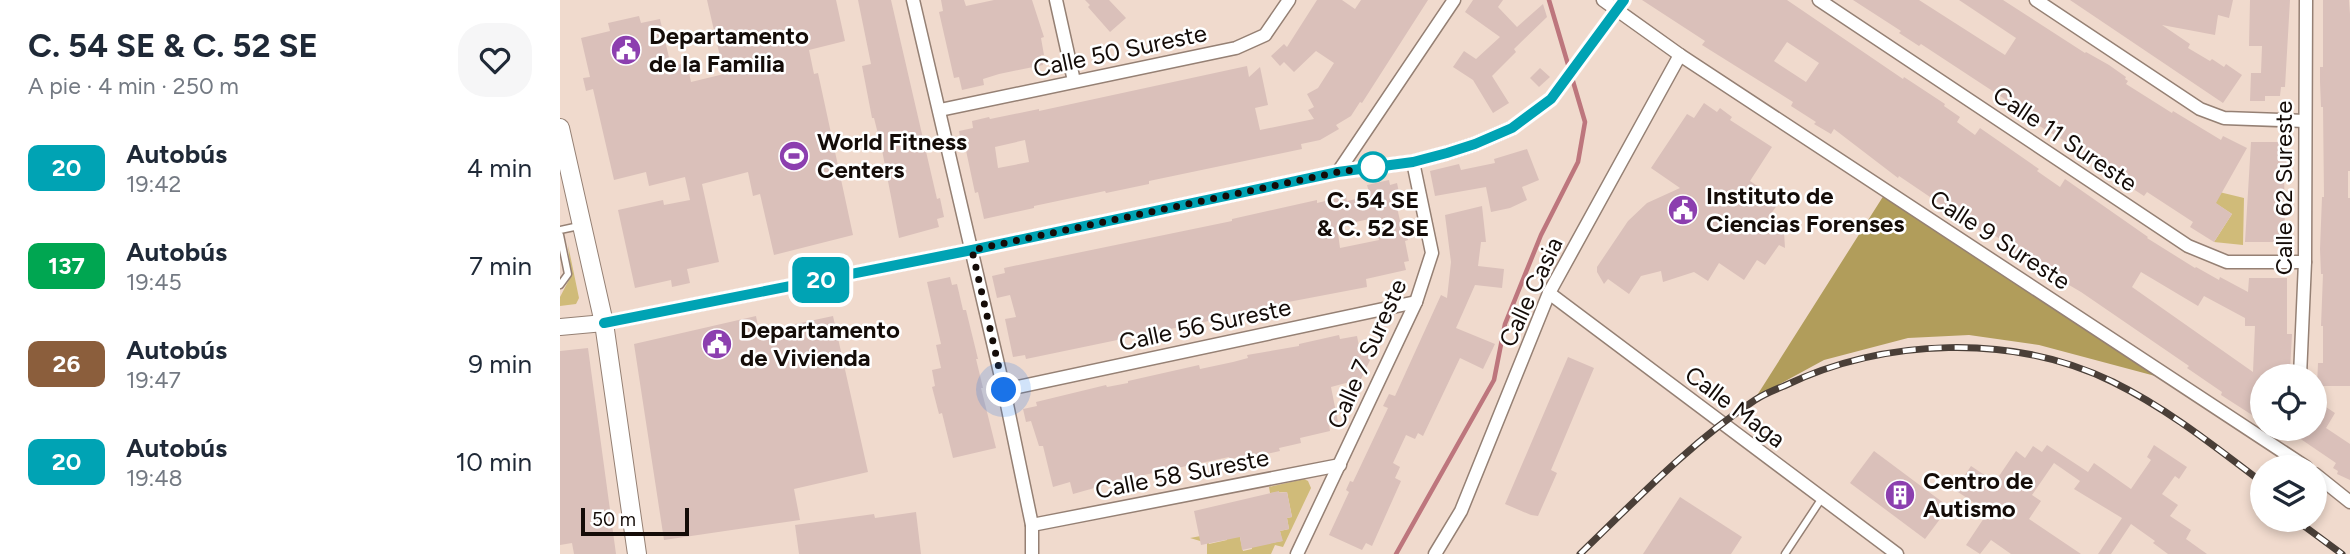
<!DOCTYPE html>
<html lang="es">
<head>
<meta charset="utf-8">
<style>
	body { margin:0; font-family:Figtree,sans-serif; background:#f6f6f7; color:#1f2937; height:100vh; display:flex; flex-direction:column; font-size:26px; white-space:nowrap }
	* { box-sizing:border-box; margin:0 }
	p { font-size:23px; color:#747a83 }
	.icon { flex:none; width:38px; height:38px; fill:none; stroke:currentColor; stroke-width:2; stroke-linecap:round; stroke-linejoin:round }
	.map { position:relative; flex:1; overflow:hidden }
	.drawer { display:flex; flex-direction:column; background:#fff; width:560px }
	.drawer>* { flex:none }
	.badge { padding:0 14px; border-radius:10px; font-size:24px; line-height:46px }
	.tools { position:absolute; left:1690px; top:364px; display:grid; gap:14px }
	.tools a { display:grid; place-items:center; width:77px; height:77px; border-radius:50%; background:#fff; box-shadow:0 4px 10px #0003; font-size:35px }
	.scale { position:absolute; left:21px; bottom:18px; width:108px; box-sizing:border-box; padding-left:7px; border:4px solid #140c08; border-top:0; font-size:19px; line-height:24px; white-space:nowrap; color:#140c08; -webkit-text-stroke:5px #fff; paint-order:stroke }
	.you { position:absolute; width:35px; height:35px; margin:-18px; border:5px solid #fff; border-radius:50%; background:#1a73e8; box-shadow:0 0 0 10px #1a73e833 }
	.map>.badge { position:absolute; translate:-50% -50%; box-shadow:0 0 0 4px #fff }
	.round { display:grid; place-items:center; flex:none; width:74px; height:74px; border-radius:28px; background:#f6f6f7 }
	.overview { display:flex; align-items:center; justify-content:space-between; height:119px; padding:0 28px }
	h1 { font-size:33px; font-weight:700; line-height:52px }
	ul { padding:0; list-style:none }
	li { display:flex; align-items:center; gap:21px; height:98px; padding:0 28px }
	li div { flex:1 }
	li b { display:block; font-size:26px }
	li em { font-style:normal }
	li .badge { min-width:77px; font-weight:700; text-align:center }
	main { display:flex; flex:1; min-height:0 }
	.map>svg:first-child { display:block }
</style>
</head>
<body>
<main>
<section class="drawer">
<div class="overview"><div><h1>C. 54 SE &amp; C. 52 SE</h1><p>A pie · 4 min · 250 m</p></div><a class="round"><svg class="icon" aria-label="heart" viewBox="0 0 24 24"><path d="M12 20l-8-8c-3-5 5-10 8-4 3-6 11-1 8 4z"/></svg></a></div>
<ul>
<li><span class="badge" style="background:#00a3b4;color:#fff">20</span><div><b>Autobús</b><p>19:42</p></div><em>4 min</em></li>
<li><span class="badge" style="background:#00a651;color:#fff">137</span><div><b>Autobús</b><p>19:45</p></div><em>7 min</em></li>
<li><span class="badge" style="background:#8b5e3c;color:#fff">26</span><div><b>Autobús</b><p>19:47</p></div><em>9 min</em></li>
<li><span class="badge" style="background:#00a3b4;color:#fff">20</span><div><b>Autobús</b><p>19:48</p></div><em>10 min</em></li>
</ul>
</section>
<div class="map">
<svg width="1790" height="554" viewBox="0 0 1790 554">
	<rect width="100%" height="100%" fill="#f0dacd"/>
	<!-- green -->
	<g fill="#d0bb79">
		<path d="M 1651,190 L 1684,198 L 1683,245 L 1654,242 L 1672,214 L 1646,197 Z"/>
		<path d="M 8,245 L 19,298 L 16,304 L 0,306 L 0,297 L 11,276 Z"/>
		<path d="M 744,479 L 748,481 L 751,488 L 723,547 L 715,545 L 711,554 L 647,554 L 647,543 L 630,538 L 646,535 L 649,544 L 667,540 L 665,531 L 678,529 L 683,551 L 692,549 L 689,535 L 711,543 L 722,541 L 720,531 L 729,529 L 727,518 L 732,517 L 727,492 L 710,493 L 709,487 Z"/>
	</g>
	<!-- forest -->
	<path fill="#b19d5b" d="M 1324,195 L 1599,377 L 1479,345 L 1409,335 L 1348,338 L 1264,360 L 1196,397 Z"/>
	<g fill="none" stroke-linecap="round" stroke-linejoin="round">
		<!-- stream -->
		<path stroke="#bd767d" stroke-width="4.5" d="M 836,554 L 934,380 L 945,324 L 981,235 L 1018,162 L 1025,122 L 989,0"/>
	</g>
	<!-- building -->
	<g fill="#dac0ba" fill-rule="evenodd">
		<path d="M 147,0 L 276,0 L 285,41 L 249,50 L 254,74 L 258,73 L 293,235 L 214,255 L 200,194 L 193,196 L 188,172 L 142,184 L 159,262 L 127,269 L 130,283 L 112,287 L 111,280 L 75,288 L 58,210 L 103,200 L 104,205 L 130,200 L 125,177 L 89,186 L 86,172 L 54,180 L 33,89 L 26,91 L 23,78 L 30,77 L 21,38 L 50,31 L 48,23 L 79,16 L 81,23 L 100,19 L 111,66 L 127,63 L 131,82 L 164,74 Z"/>
		<path d="M 298,0 L 331,0 L 377,199 L 380,198 L 384,217 L 377,219 L 379,227 L 339,238 L 322,150 L 314,118 L 312,118 L 302,66 L 311,64 Z"/>
		<path d="M 381,0 L 404,0 L 406,6 L 434,0 L 472,0 L 484,37 L 481,38 L 484,55 L 481,55 L 483,65 L 439,74 L 423,79 L 424,85 L 402,90 L 399,77 L 394,78 L 379,12 L 383,11 Z"/>
		<path d="M 525,0 L 549,0 L 566,18 L 550,32 L 528,7 L 530,5 Z"/>
		<path d="M 757,0 L 782,0 L 795,9 L 801,0 L 868,0 L 802,103 L 800,102 L 791,116 L 776,125 L 779,129 L 760,140 L 741,144 L 742,149 L 589,181 L 589,184 L 546,193 L 545,191 L 474,206 L 474,208 L 424,219 L 418,192 L 415,193 L 404,141 L 401,142 L 399,131 L 413,128 L 412,121 L 429,117 L 430,119 L 479,109 L 479,111 L 687,66 L 689,77 L 700,67 L 708,105 L 695,108 L 700,130 L 754,119 L 748,110 L 754,107 L 747,94 L 758,88 L 774,63 L 756,51 L 734,72 L 724,62 L 720,66 L 711,56 L 724,44 L 727,47 ZM 465,140 L 469,162 L 438,168 L 435,147 Z"/>
		<path d="M 913,0 L 943,0 L 938,7 L 957,27 L 983,4 L 987,17 L 954,49 L 956,52 L 932,76 L 949,103 L 933,113 L 913,80 L 893,67 L 904,51 L 916,59 L 940,37 L 905,12 Z"/>
		<path d="M 1082,0 L 1227,0 L 1343,79 L 1344,77 L 1385,104 L 1384,106 L 1400,117 L 1397,122 L 1415,135 L 1420,128 L 1479,169 L 1477,171 L 1500,187 L 1505,179 L 1588,237 L 1587,238 L 1635,268 L 1636,267 L 1659,280 L 1660,277 L 1688,292 L 1689,278 L 1727,278 L 1727,334 L 1732,334 L 1730,371 L 1727,369 L 1724,376 L 1700,376 L 1703,378 L 1703,422 L 1661,395 L 1662,392 L 1627,368 L 1629,366 L 1521,292 L 1453,252 L 1455,249 L 1434,235 L 1432,239 L 1339,176 L 1338,178 L 1274,129 L 1271,134 L 1254,124 L 1256,122 L 1231,106 L 1233,102 L 1142,45 L 1145,41 ZM 1227,42 L 1259,63 L 1246,82 L 1214,61 ZM 1581,272 L 1638,306 L 1644,296 L 1685,318 L 1685,326 L 1695,326 L 1693,372 L 1572,287 Z"/>
		<path d="M 1293,0 L 1359,0 L 1445,55 L 1456,38 L 1399,0 L 1443,0 L 1525,53 L 1526,52 L 1549,65 L 1566,77 L 1565,79 L 1568,81 L 1566,84 L 1612,113 L 1613,111 L 1661,140 L 1663,136 L 1687,148 L 1656,203 L 1672,214 L 1654,242 L 1630,227 L 1633,222 L 1587,192 L 1584,196 L 1564,183 L 1565,181 L 1527,154 L 1476,124 L 1478,121 L 1361,44 L 1359,46 L 1339,33 L 1341,31 Z"/>
		<path d="M 1510,0 L 1673,0 L 1669,18 L 1658,15 L 1655,35 L 1602,25 L 1630,44 L 1628,48 L 1650,61 L 1652,59 L 1664,67 L 1666,64 L 1682,75 L 1663,103 Z"/>
		<path d="M 1690,0 L 1730,0 L 1725,87 L 1721,87 L 1720,96 L 1705,96 L 1705,101 L 1690,101 L 1691,73 L 1701,73 L 1702,46 L 1689,46 Z"/>
		<path d="M 1763,0 L 1789,0 L 1790,14 L 1790,171 L 1788,171 L 1788,198 L 1790,198 L 1790,386 L 1757,386 L 1758,363 L 1763,363 L 1763,326 L 1761,326 L 1763,274 L 1761,274 L 1760,249 L 1762,197 L 1764,197 L 1763,107 L 1761,107 L 1760,82 L 1760,67 L 1763,67 Z"/>
		<path d="M 980,68 L 990,77 L 979,87 L 970,78 Z"/>
		<path d="M 1144,103 L 1157,112 L 1160,108 L 1172,117 L 1170,120 L 1212,147 L 1190,181 L 1220,201 L 1208,218 L 1224,232 L 1225,248 L 1219,245 L 1205,265 L 1197,260 L 1184,280 L 1159,263 L 1148,281 L 1134,272 L 1103,282 L 1101,271 L 1081,276 L 1069,294 L 1048,279 L 1044,284 L 1037,272 L 1037,267 L 1068,221 L 1087,203 L 1120,188 L 1091,168 L 1127,114 L 1134,118 Z"/>
		<path d="M 1691,142 L 1727,142 L 1726,165 L 1724,165 L 1725,239 L 1721,242 L 1685,242 Z"/>
		<path d="M 967,149 L 979,180 L 962,187 L 967,200 L 950,208 L 931,212 L 926,187 L 875,196 L 870,171 L 899,164 L 901,170 L 935,163 L 934,159 Z"/>
		<path d="M 829,180 L 830,185 L 837,183 L 841,202 L 836,203 L 841,225 L 845,224 L 848,240 L 845,241 L 849,261 L 844,262 L 846,270 L 806,279 L 807,287 L 708,306 L 663,320 L 663,318 L 466,359 L 465,355 L 453,357 L 445,319 L 456,317 L 450,295 L 437,298 L 432,276 L 445,273 L 444,268 L 672,221 L 672,219 L 757,200 L 757,203 L 786,196 L 787,201 L 810,196 L 807,185 ZM 814,218 L 819,240 L 780,248 L 777,226 Z"/>
		<path d="M 922,206 L 926,242 L 921,242 L 918,266 L 944,269 L 942,288 L 915,285 L 896,328 L 935,344 L 923,369 L 900,358 L 863,436 L 858,433 L 855,439 L 846,435 L 833,463 L 840,467 L 835,478 L 841,481 L 812,546 L 806,543 L 802,550 L 769,535 L 789,492 L 786,490 L 790,481 L 793,482 L 828,408 L 823,406 L 829,394 L 835,396 L 881,295 L 887,298 L 891,262 L 885,215 Z"/>
		<path d="M 390,277 L 392,285 L 397,284 L 403,310 L 406,310 L 418,359 L 416,359 L 423,388 L 421,388 L 436,448 L 393,458 L 382,413 L 379,414 L 372,387 L 375,386 L 372,370 L 381,368 L 376,345 L 381,344 L 367,282 Z"/>
		<path d="M 196,316 L 199,332 L 273,316 L 308,472 L 234,489 L 240,520 L 104,540 L 74,344 Z"/>
		<path d="M 779,335 L 780,339 L 797,336 L 801,356 L 813,354 L 801,379 L 771,387 L 778,422 L 769,424 L 770,431 L 740,438 L 741,443 L 719,448 L 720,451 L 693,457 L 693,454 L 670,459 L 669,457 L 570,478 L 513,494 L 510,482 L 493,487 L 483,446 L 479,446 L 471,421 L 466,422 L 463,409 L 477,406 L 476,402 L 546,385 L 547,387 L 568,383 L 568,381 L 639,365 L 640,369 L 673,362 L 688,358 L 687,355 L 739,346 L 739,344 Z"/>
		<path d="M 28,348 L 56,554 L 14,554 L 12,543 L 0,545 L 0,351 Z"/>
		<path d="M 1008,357 L 1034,368 L 991,470 L 997,473 L 978,516 L 971,515 L 945,504 Z"/>
		<path d="M 1757,401 L 1775,413 L 1766,428 L 1790,444 L 1790,480 L 1777,474 L 1778,471 L 1773,468 L 1776,463 L 1726,429 L 1755,429 L 1755,402 Z"/>
		<path d="M 1487,445 L 1528,472 L 1534,463 L 1571,489 L 1591,460 L 1587,457 L 1594,445 L 1627,467 L 1619,479 L 1615,476 L 1602,494 L 1618,505 L 1610,516 L 1631,530 L 1626,539 L 1647,554 L 1608,554 L 1593,543 L 1595,541 L 1571,524 L 1551,554 L 1538,554 L 1562,518 L 1514,489 L 1520,481 L 1494,463 L 1472,495 L 1481,501 L 1469,519 L 1521,554 L 1451,554 L 1431,540 L 1420,554 L 1406,545 L 1428,512 L 1395,490 L 1411,466 L 1435,482 L 1456,451 L 1465,458 L 1473,446 L 1482,452 Z"/>
		<path d="M 1314,451 L 1389,507 L 1365,539 L 1290,483 Z"/>
		<path d="M 719,491 L 719,493 L 727,492 L 732,517 L 727,518 L 729,529 L 720,531 L 723,541 L 682,550 L 680,537 L 641,545 L 634,511 Z"/>
		<path d="M 1120,497 L 1182,537 L 1171,554 L 1083,554 Z"/>
		<path d="M 356,512 L 361,554 L 239,554 L 235,525 L 314,514 L 315,518 Z"/>
	</g>
	<g fill="none" stroke-linecap="round" stroke-linejoin="round">
		<!-- service casing -->
		<g stroke="#958074" stroke-width="9">
			<g id="service">
				<path d="M 0,230 L 19,226"/>
				<path d="M 0,235 L 8,274 L 0,285"/>
				<path d="M 1225,554 L 1262,498"/>
			</g>
		</g>
		<!-- minor casing -->
		<g stroke="#958074" stroke-width="15">
			<g id="minor">
				<path d="M 353,0 L 444,390 L 472,525 L 472,554"/>
				<path d="M 496,0 L 514,81"/>
				<path d="M 1043,0 L 1120,55 L 1746,467"/>
				<path d="M 1259,0 L 1628,246 L 1667,262 L 1745,262"/>
				<path d="M 1476,0 L 1640,109 L 1664,118 L 1745,121"/>
				<path d="M 380,110 L 676,48 L 705,35 L 729,0"/>
				<path d="M 778,172 L 894,0"/>
				<path d="M 989,293 L 1337,554"/>
				<path d="M 44,323 L 412,250 L 778,172 L 853,162 L 887,153 L 915,144 L 952,128 L 991,99 L 1064,0"/>
				<path d="M 1740,376 L 1745,262 L 1746,0"/>
				<path d="M 444,390 L 856,302"/>
				<path d="M 1755,474 L 1790,502"/>
				<path d="M 472,525 L 780,465"/>
				<path d="M 737,554 L 856,302 L 872,253 L 853,162"/>
				<path d="M 875,554 L 901,511 L 989,293 L 1120,55"/>
			</g>
		</g>
		<!-- tertiary casing -->
		<g stroke="#958074" stroke-width="18">
			<path id="tertiary" d="M 0,327 L 44,323"/>
		</g>
		<!-- secondary casing -->
		<g stroke="#958074" stroke-width="20">
			<path id="secondary" d="M 0,128 L 44,323 L 77,554"/>
		</g>
		<!-- service -->
		<use href="#service" stroke="#fff" stroke-width="6"/>
		<!-- minor -->
		<use href="#minor" stroke="#fff" stroke-width="12"/>
		<!-- tertiary -->
		<use href="#tertiary" stroke="#fff" stroke-width="16"/>
		<!-- secondary -->
		<use href="#secondary" stroke="#fff" stroke-width="18"/>
		<!-- rail casing -->
		<g stroke="#4a3f38" stroke-width="7">
			<g id="rail">
				<path d="M 1736,520 L 1782,554"/>
				<path d="M 1020,554 C 1076,500 1130,443 1195,400 C 1204,394 1214,390 1224,386 C 1324,338 1453,333 1553,382 C 1608,409 1654,446 1703,483"/>
			</g>
		</g>
		<!-- rail -->
		<use href="#rail" stroke="#fff" stroke-width="4.5" stroke-dasharray="13" stroke-linecap="butt"/>
	</g>
	<g fill="none" stroke-linecap="round" stroke-linejoin="round">
		<!-- line casing -->
		<g stroke="#fff" stroke-width="16">
			<path id="line" d="M 44,323 L 412,250 L 778,172 L 853,162 L 887,153 L 915,144 L 952,128 L 991,99 L 1064,0"/>
		</g>
		<!-- line -->
		<use href="#line" stroke="#00a3b4" stroke-width="10"/>
		<!-- walk -->
		<path stroke="#140c08" stroke-width="7" stroke-dasharray="0 12.6" d="M 444,390 L 412,250 L 778,172 L 813,167"/>
	</g>
	<!-- icons -->
	<defs>
		<g id="civic-disc" transform="scale(1.575)"><circle r="9.5" fill="#8c3faf" stroke="#fff"/><path d="M-.6-6.5H3V-4.5H.6V-3L4-1V1h2V6H-6V1h2V-1L-.6-3ZM-1.2 2.5V6h2.4V2.5Z" fill="#fff"/></g>
		<g id="stadium-disc" transform="scale(1.575)"><circle r="9.5" fill="#8c3faf" stroke="#fff"/><path d="M0-5a6.5 5 0 1 0 0 10a6.5 5 0 1 0 0-10ZM-3.5-1.8h7v3.6h-7Z" fill="#fff"/></g>
		<g id="building-disc" transform="scale(1.575)"><circle r="9.5" fill="#8c3faf" stroke="#fff"/><path d="M-4-6H4V6H1V3H-1V6H-4ZM-2.5-4.3h1.7v1.8h-1.7ZM.8-4.3h1.7v1.8H.8ZM-2.5-1h1.7V.8h-1.7ZM.8-1h1.7V.8H.8Z" fill="#fff"/></g>
	</defs>
	<g fill-rule="evenodd">
		<use href="#civic-disc" x="66" y="50"/>
		<use href="#stadium-disc" x="234" y="156"/>
		<use href="#civic-disc" x="1123" y="210"/>
		<use href="#civic-disc" x="157" y="344"/>
		<use href="#building-disc" x="1340" y="495"/>
	</g>
	<!-- markers -->
	<circle fill="#fff" stroke="#00a3b4" stroke-width="3.5" cx="813" cy="167" r="14"/>
	<g text-anchor="middle" stroke-width="5" stroke-linejoin="round" paint-order="stroke">
		<!-- poi labels -->
		<g font-size="24" font-weight="bold" fill="#140c08" stroke="#fff" text-anchor="start">
			<text x="89" y="44">Departamento<tspan x="89" dy="28">de la Familia</tspan></text>
			<text x="257" y="150">World Fitness<tspan x="257" dy="28">Centers</tspan></text>
			<text x="1146" y="204">Instituto de<tspan x="1146" dy="28">Ciencias Forenses</tspan></text>
			<text x="180" y="338">Departamento<tspan x="180" dy="28">de Vivienda</tspan></text>
			<text x="1363" y="489">Centro de<tspan x="1363" dy="28">Autismo</tspan></text>
		</g>
		<!-- street labels -->
		<g font-size="24" fill="#140c08" stroke="#fff">
			<text transform="translate(560 51) rotate(-12)" y="8">Calle 50 Sureste</text>
			<text transform="translate(1505 139) rotate(34)" y="8">Calle 11 Sureste</text>
			<text transform="translate(1724 188) rotate(-90)" y="8">Calle 62 Sureste</text>
			<text transform="translate(1440 240) rotate(33)" y="8">Calle 9 Sureste</text>
			<text transform="translate(971 292) rotate(-65)" y="8">Calle Casia</text>
			<text transform="translate(645 325) rotate(-12)" y="8">Calle 56 Sureste</text>
			<text transform="translate(807 354) rotate(-66)" y="8">Calle 7 Sureste</text>
			<text transform="translate(1175 407) rotate(37)" y="8">Calle Maga</text>
			<text transform="translate(622 474) rotate(-11)" y="8">Calle 58 Sureste</text>
		</g>
		<!-- stop labels -->
		<g font-size="24" font-weight="bold" fill="#140c08" stroke="#fff">
			<text x="813" y="208">C. 54 SE<tspan x="813" dy="28">&amp; C. 52 SE</tspan></text>
		</g>
	</g>
</svg>
<div class="tools">
<a><svg class="icon" aria-label="locate" viewBox="0 0 24 24"><circle cx="12" cy="12" r="6"/><path d="M12 2v4M12 18v4M2 12h4M18 12h4"/></svg></a>
<a><svg class="icon" aria-label="layers" viewBox="0 0 24 24"><path d="M12 4l9 5-9 5-9-5zM3 14l9 5 9-5"/></svg></a>
</div>
<div class="scale">50 m</div>
<div class="you" style="left:444px;top:390px"></div>
<b class="badge" style="left:261px;top:280px;background:#00a3b4;color:#fff">20</b>
</div>
</main>
</body>
</html>
